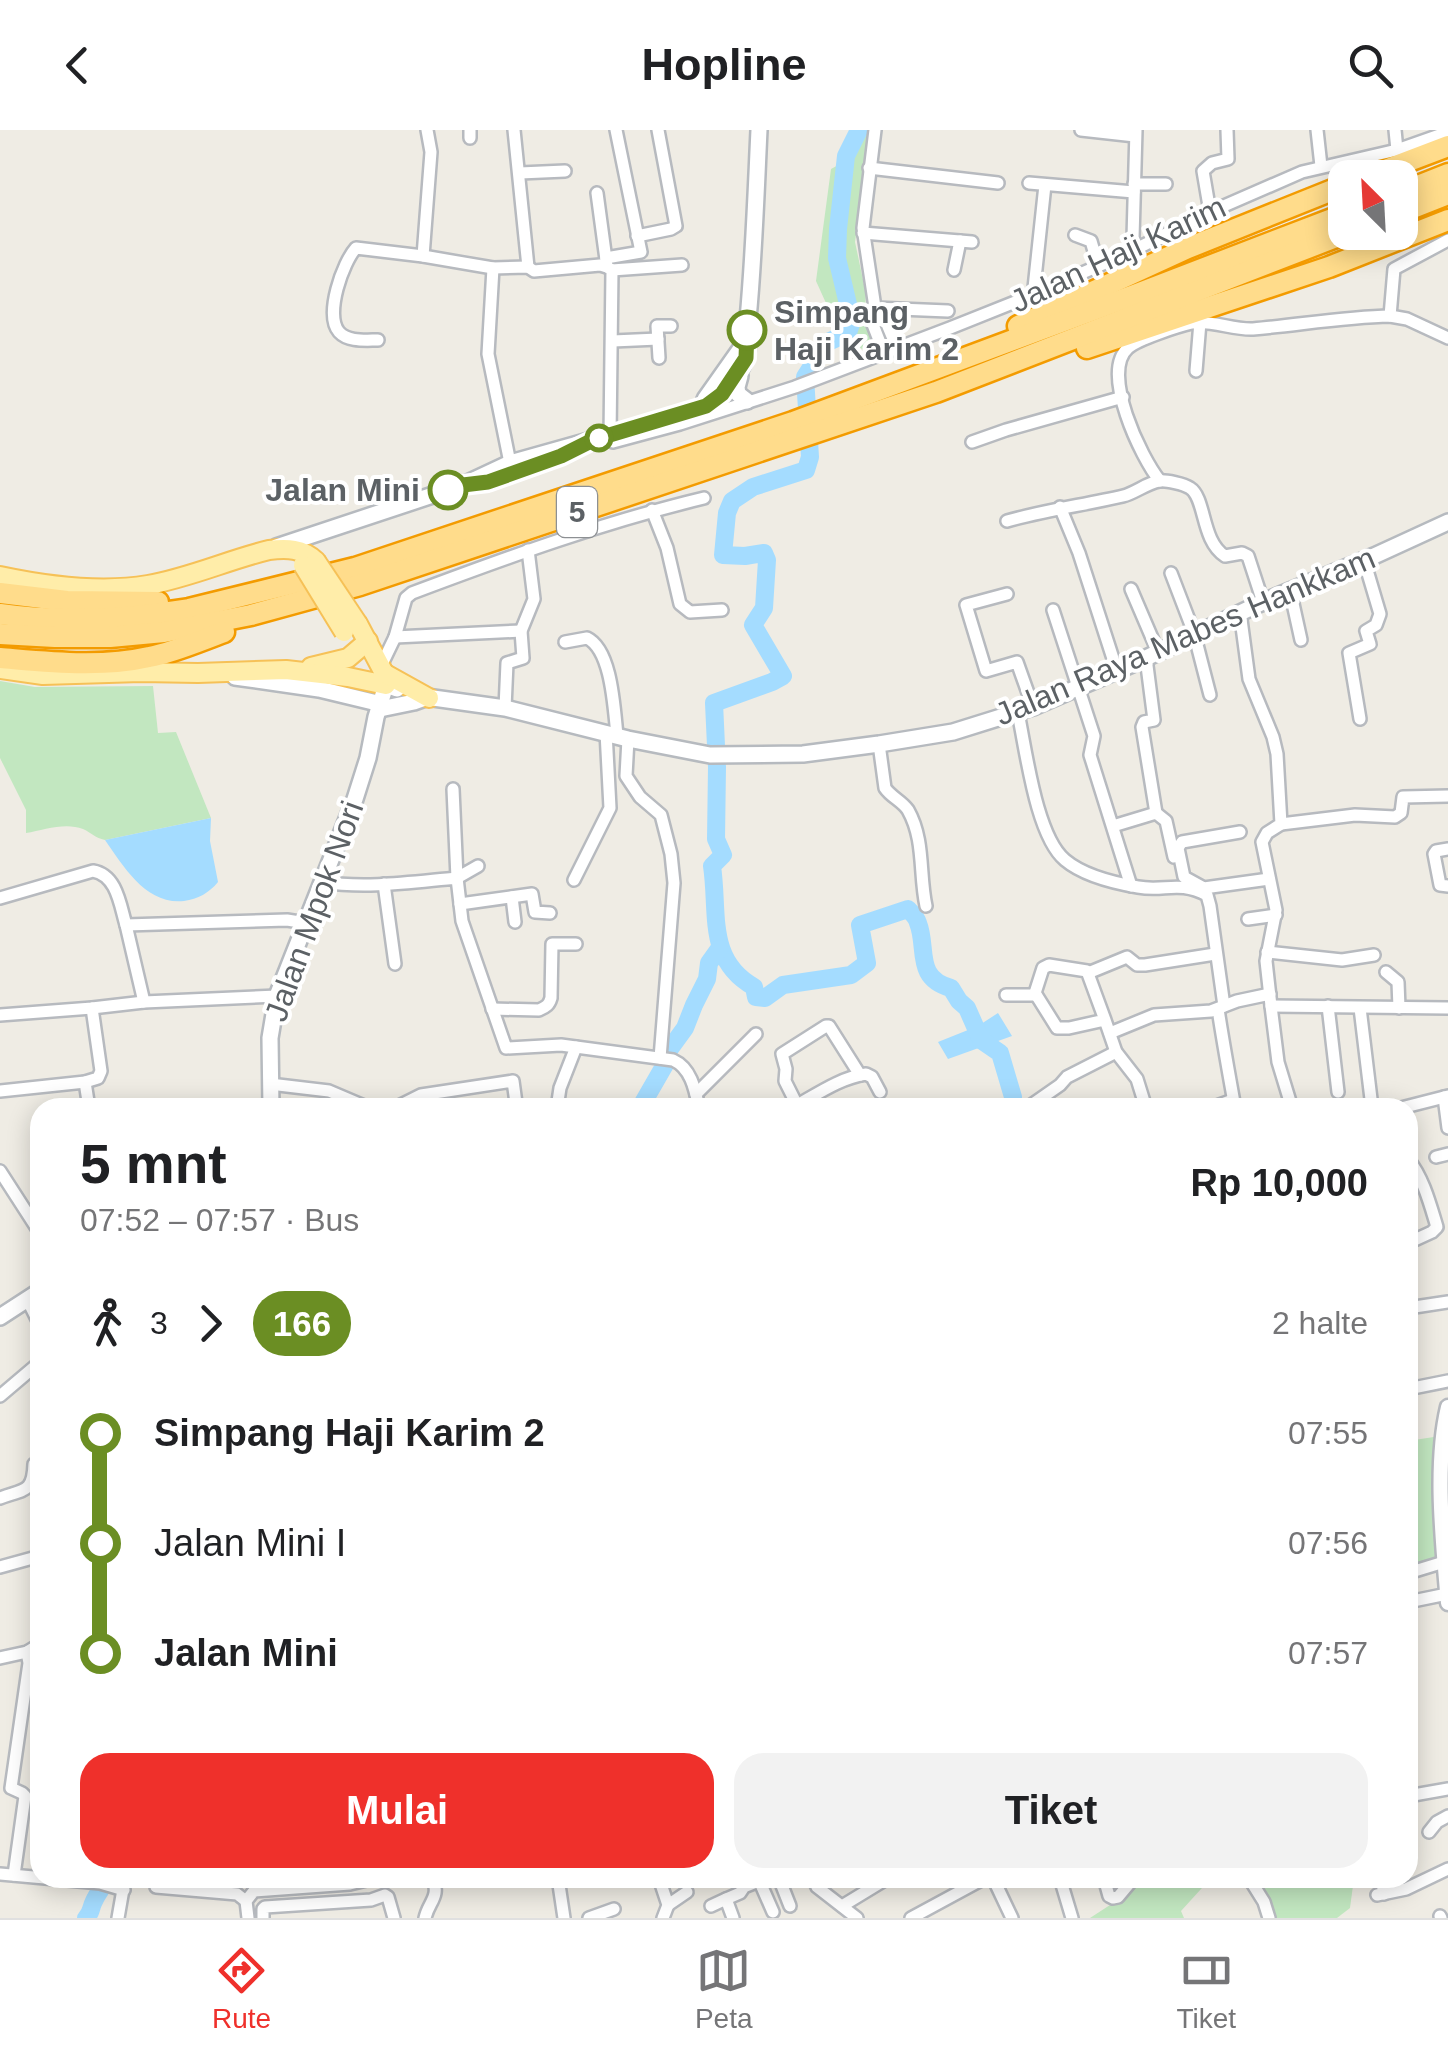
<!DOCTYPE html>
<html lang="id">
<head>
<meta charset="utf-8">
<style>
	body { margin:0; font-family:Arial,sans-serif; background:#f2f2f2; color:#202124; height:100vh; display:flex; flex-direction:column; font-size:38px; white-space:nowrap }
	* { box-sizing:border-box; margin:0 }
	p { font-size:32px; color:#757577 }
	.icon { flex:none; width:55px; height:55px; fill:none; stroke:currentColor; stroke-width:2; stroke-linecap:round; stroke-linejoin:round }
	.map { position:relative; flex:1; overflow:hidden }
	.side { position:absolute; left:30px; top:968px; width:1388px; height:790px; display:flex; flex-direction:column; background:#fff; border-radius:30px; box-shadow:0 5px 25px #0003 }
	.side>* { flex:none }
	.badge { padding:0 20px; border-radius:32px; font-size:35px; line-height:65px }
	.needle { width:65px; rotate:336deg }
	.tools { position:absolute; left:1328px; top:30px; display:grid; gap:20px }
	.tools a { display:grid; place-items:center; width:90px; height:90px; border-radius:20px; background:#fff; box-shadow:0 5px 25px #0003; font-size:50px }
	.map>.badge { position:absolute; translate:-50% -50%; box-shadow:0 0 0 5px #fff }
	.legs { display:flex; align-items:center; gap:15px; height:110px; padding:0 50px; font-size:32px }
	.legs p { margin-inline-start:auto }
	.summary { display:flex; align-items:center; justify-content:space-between; height:170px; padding:0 50px }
	h1 { font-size:55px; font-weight:800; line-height:75px }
	.action { display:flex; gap:20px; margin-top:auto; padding:20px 50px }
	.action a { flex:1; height:115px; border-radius:30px; background:#ef302b; color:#fff; font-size:40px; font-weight:800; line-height:115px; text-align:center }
	.action a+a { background:#f2f2f2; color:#202124 }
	ul { padding:0 50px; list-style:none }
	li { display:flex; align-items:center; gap:35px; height:110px; font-size:38px }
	li i { display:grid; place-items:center; width:15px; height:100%; margin:0 12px; background:currentColor }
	li i::after { content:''; width:25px; height:25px; margin:-12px; border:8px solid; border-radius:50%; background:#fff }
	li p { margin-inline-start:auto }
	li:first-child i { background:linear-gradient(#0000 50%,currentColor 0) }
	li:last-child i { background:linear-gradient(currentColor 50%,#0000 0) }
	header { display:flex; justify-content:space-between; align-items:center; height:130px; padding:0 50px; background:#fff; font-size:45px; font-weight:800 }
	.dock { display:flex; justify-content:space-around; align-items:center; height:140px; border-top:2px solid #e0e0e0; background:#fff; font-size:28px; color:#757577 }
	.dock a { display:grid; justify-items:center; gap:5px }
	.dock .active { color:#ef302b }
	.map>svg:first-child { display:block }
</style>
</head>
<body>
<header><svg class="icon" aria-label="back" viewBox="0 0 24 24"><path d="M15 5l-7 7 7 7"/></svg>Hopline<svg class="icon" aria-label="search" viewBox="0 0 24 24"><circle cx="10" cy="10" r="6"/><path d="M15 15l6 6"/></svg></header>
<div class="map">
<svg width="1448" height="1788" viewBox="0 0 1448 1788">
	<rect width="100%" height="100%" fill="#efece4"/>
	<!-- green -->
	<g fill="#c2e7c0">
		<path d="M 851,0 L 871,0 L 855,112 L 866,164 L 864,194 L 873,209 L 868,223 L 840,204 L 816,151 L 831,39 L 842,33 Z"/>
		<path d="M 0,551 L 35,557 L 153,556 L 158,603 L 176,602 L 211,688 L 105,710 C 95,708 92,703 83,699 C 65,692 44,700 26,703 L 26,680 L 0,628 Z"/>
		<path d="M 1440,1306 L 1437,1434 L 1408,1440 L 1408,1311 Z"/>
		<path d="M 1140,1748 L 1211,1748 L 1181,1781 L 1184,1788 L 1090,1788 L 1127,1764 Z"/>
		<path d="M 1257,1748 L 1354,1748 L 1350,1778 L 1337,1788 L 1269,1788 Z"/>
	</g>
	<!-- water -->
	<g fill="#a4dcff">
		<path d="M 211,688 L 210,711 L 218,752 C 209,763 198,769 184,771 C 146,775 124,737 105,710 Z"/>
		<path d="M 998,883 L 1012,906 L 948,929 L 938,912 L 978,896 Z"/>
	</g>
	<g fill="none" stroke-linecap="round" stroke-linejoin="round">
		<!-- river -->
		<g stroke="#a4dcff" stroke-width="18">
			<path d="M 859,0 L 846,26 L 838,99 L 837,128 L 852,191 L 848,203 L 828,212 L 820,219 L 816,230 L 805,247 L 810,327 L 806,340 L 753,357 L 732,371 L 727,383 L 723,425 L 745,426 L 764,423 L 767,430 L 764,478 L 753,495 L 783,546 L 772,552 L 714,573 L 717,637 L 716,709 L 723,725 L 712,736 C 719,782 706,830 754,857 L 756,867 L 765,868 L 783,855 L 851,845 L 867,833 L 860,795 L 908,779 C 911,782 917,788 918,793 C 928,818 914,848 951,858 L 959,871 L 967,878 L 981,910 L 1000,923 L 1013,967 L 1010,978"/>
			<path d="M 667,927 L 669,920 L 685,898 L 694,875 L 707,849 L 709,833 L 719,819"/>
			<path d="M 640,978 L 667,931"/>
			<path d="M 86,1788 C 92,1782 90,1779 94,1771 C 98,1762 104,1757 106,1748"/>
		</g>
		<!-- minor casing -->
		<g stroke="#b7babf" stroke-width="16">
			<g id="minor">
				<path d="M 470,0 L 470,8"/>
				<path d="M 514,0 L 528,137"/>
				<path d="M 875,0 L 863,98 L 876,184 L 872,192 L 884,223"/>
				<path d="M 1081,0 L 1135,6"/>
				<path d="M 1136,0 L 1133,108 L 1137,119"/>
				<path d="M 1317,0 L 1321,36"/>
				<path d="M 1395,0 L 1397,20"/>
				<path d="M 869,38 L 998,53"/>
				<path d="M 520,43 L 565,41"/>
				<path d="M 1029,53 L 1134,62"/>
				<path d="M 1134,54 L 1166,54"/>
				<path d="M 597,63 L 607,137 L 612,140 L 610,306"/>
				<path d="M 1210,82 L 1203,41 L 1212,33 L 1228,29 L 1227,0"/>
				<path d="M 863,103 L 972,112"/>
				<path d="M 1075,105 L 1091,111 L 1098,135"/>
				<path d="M 637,106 L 671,99 L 676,96 L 658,0"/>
				<path d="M 423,126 L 431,22 L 427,0"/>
				<path d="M 606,128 L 641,122 L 616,0"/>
				<path d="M 493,138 L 488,224 L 510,333"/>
				<path d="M 612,140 L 682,135"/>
				<path d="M 954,140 L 960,111"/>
				<path d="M 1036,163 L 1034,158 L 1045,55"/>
				<path d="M 875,178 L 948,181"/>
				<path d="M 876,184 L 884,187 L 897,218"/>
				<path d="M 1390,186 L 1394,139 L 1448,110"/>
				<path d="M 378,210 C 365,210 348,212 339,202 C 324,185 343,132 356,118 L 423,126 L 493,138 L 528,137 L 534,141 L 600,135 L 607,137"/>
				<path d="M 613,211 L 658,209"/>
				<path d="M 659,228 L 657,196 L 671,196"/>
				<path d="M 1196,241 L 1200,192"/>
				<path d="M 613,312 L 680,294 L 795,257 L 950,198 L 1020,170 L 1126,124 L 1210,82 L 1302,42 L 1397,20 L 1448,2"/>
				<path d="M 972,312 L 1006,300 L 1123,267"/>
				<path d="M 1160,351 C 1141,328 1100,242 1128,218 C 1138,209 1179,196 1192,193 C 1212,190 1233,200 1253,199 C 1299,195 1344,187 1390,186 L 1407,189 L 1448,208"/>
				<path d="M 1060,377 L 1079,423 L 1117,541"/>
				<path d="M 652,380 L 667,418 L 680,474 L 690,482 L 722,480"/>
				<path d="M 1007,391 C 1046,380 1084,375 1123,366 C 1135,363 1147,353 1159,351 C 1166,350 1184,354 1190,358 C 1206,368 1201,411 1225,426 L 1242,423 L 1248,426 L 1263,472"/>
				<path d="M 1171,443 L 1194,503 L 1210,565"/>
				<path d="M 1131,459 L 1158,522"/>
				<path d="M 1290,460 L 1301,510"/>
				<path d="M 1007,464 L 966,475 L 986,541 L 1017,532 L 1033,577"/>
				<path d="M 1053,480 L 1094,606 L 1090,625 L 1131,756"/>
				<path d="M 1240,482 L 1249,549 L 1273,607 L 1277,624 L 1281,694 L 1267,703 L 1262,712 L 1276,780 L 1266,831 L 1271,876 L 1278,932 L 1292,978"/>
				<path d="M 395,507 L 521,501"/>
				<path d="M 565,512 L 587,508 C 612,520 614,579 617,605"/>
				<path d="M 1146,528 L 1154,590 L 1144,592 L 1142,597 L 1156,683"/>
				<path d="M 381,536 L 395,507 L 406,468 L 412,463 C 508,427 604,392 704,368"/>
				<path d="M 505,578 L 507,533 L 523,528 L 521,501 L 534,469 L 528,420"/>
				<path d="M 1018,583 C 1026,620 1036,706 1065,730 C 1084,746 1114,753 1138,757 C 1165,762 1178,750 1207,765 L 1210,776 L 1224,876"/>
				<path d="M 1360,589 L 1349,523 L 1370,514 L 1366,501 L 1376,495 L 1380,484 L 1364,430"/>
				<path d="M 628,609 L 626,646 L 640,667 L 661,685 L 671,724 L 674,753 L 660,928"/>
				<path d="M 879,614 L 885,658 C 891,667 902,671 908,680 C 925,710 919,744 926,776"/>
				<path d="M 453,659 L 457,748 L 478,736"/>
				<path d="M 1281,694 L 1355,685 L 1395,687 L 1401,683 L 1403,667 L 1448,666"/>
				<path d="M 1113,696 L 1156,683 L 1166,691 L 1174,727"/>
				<path d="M 1240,702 L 1182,712 L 1178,718 L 1184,747 L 1204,758 L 1269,749"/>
				<path d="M 1448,719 L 1436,721 L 1434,724 L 1440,755 L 1448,756"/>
				<path d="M 574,750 L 610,678 L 606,602"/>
				<path d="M 322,752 C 367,759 412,752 457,748 L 462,791 L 506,918 L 561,915 L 673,930 C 691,938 695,959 699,978"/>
				<path d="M 384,754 L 395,834"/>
				<path d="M 512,767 L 515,792"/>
				<path d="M 0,768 L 93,741 C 117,745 120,775 126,795 L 287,790 L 306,793"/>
				<path d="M 460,774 L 532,764 L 535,782 L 550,783"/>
				<path d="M 1248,789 L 1276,785"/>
				<path d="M 126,795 L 144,872"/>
				<path d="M 1267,822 L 1342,830 L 1374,825"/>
				<path d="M 1386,842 L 1398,852 L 1399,878"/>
				<path d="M 1088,843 L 1127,827 L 1137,835 L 1145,835 L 1215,824"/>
				<path d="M 1006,865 L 1036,865"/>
				<path d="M 1271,876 L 1448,878"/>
				<path d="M 1328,876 L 1338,962"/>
				<path d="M 1360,878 L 1371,969 L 1372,975 L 1377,978"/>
				<path d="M 492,879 L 539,880 C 546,877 549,875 551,868 L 552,814 L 576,814"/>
				<path d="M 1218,879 C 1223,912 1229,945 1235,978"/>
				<path d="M 0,885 L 92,878 L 144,872 L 277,866"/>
				<path d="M 1105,890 L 1087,841 L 1049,835 L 1043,838 L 1035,863 L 1057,898 L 1069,898 L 1105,890 L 1116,922 L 1137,949 L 1146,978"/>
				<path d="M 1110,903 L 1154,885 L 1211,881 L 1237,871 L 1270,864"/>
				<path d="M 85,952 L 89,978"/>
				<path d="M 270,954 L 329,961 L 369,978"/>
				<path d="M 0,961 L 85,952 L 98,948 L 101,941 L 92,878"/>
				<path d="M 696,964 L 756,904"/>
				<path d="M 1444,967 L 1448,998"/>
				<path d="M 797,975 L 785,951 L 786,939 L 782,924 L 826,896 L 829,896 L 860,945"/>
				<path d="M 390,978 L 399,976 L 421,965 L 513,951 L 516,973"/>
				<path d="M 557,978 L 560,958 L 576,917"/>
				<path d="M 792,978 C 816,965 839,948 866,944 L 872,947 L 880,962"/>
				<path d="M 1027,978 L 1060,955 L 1067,947 L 1116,922"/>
				<path d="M 1211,978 L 1233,970"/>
				<path d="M 1401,978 L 1448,966"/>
				<path d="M 1436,1027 L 1448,1024"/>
				<path d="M 1408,1029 C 1423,1047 1430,1074 1437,1097 L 1432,1102 L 1408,1113"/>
				<path d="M 0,1041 L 40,1103"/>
				<path d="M 27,1169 L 40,1195"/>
				<path d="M 1408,1178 L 1448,1172"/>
				<path d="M 1408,1259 L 1448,1251"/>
				<path d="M 0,1266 L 40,1232"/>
				<path d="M 0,1368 C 24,1359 33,1363 34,1334"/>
				<path d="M 0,1437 L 40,1426"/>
				<path d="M 1408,1443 L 1444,1432"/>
				<path d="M 1408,1472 L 1447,1464"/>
				<path d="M 0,1528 L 27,1522 L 40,1514"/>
				<path d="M 1408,1666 L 1448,1659"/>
				<path d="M 1429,1702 L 1437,1692 L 1448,1686"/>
				<path d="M 0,1744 L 100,1753 L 124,1760"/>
				<path d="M 14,1745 L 25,1666 L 22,1663 L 11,1658 L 29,1533 L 27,1522"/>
				<path d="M 558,1748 L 564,1788"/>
				<path d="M 659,1748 L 668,1775 L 663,1788"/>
				<path d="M 779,1748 L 790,1776"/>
				<path d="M 813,1748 L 817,1757 L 857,1788"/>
				<path d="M 993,1748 L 1012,1788"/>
				<path d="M 1060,1748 L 1072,1788"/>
				<path d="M 1104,1748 L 1109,1766 L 1113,1768 L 1118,1767 L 1134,1748"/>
				<path d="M 1249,1748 L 1264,1772 L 1269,1788"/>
				<path d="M 1381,1748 L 1384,1764"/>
				<path d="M 759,1750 L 773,1782"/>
				<path d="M 156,1757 L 237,1764 L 246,1771"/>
				<path d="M 1377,1765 L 1406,1759 L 1448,1739"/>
				<path d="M 668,1775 L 687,1762"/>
				<path d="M 711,1776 L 726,1769"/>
				<path d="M 842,1776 L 888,1748"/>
				<path d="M 1440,1786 L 1441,1788"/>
				<path d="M 118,1788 L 125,1748"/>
				<path d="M 248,1788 L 246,1771 L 254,1761 L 350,1754 L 375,1748"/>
				<path d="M 263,1788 L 263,1779 L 265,1777 L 371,1770 L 385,1765 L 388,1767 L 394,1788"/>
				<path d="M 425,1788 C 429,1771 440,1768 433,1748"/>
				<path d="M 589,1788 L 614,1779"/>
				<path d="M 733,1788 L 726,1769 L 740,1763 L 744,1757 L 766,1748"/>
				<path d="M 911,1788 L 985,1748"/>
			</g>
		</g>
		<!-- tertiary casing -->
		<g stroke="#b7babf" stroke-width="19">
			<path id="tertiary" d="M 1448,1277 C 1434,1336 1443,1413 1448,1473"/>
		</g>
		<!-- secondary casing -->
		<g stroke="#b6babf" stroke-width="20">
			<g id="secondary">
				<path d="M 740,246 L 737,257 L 738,264 L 747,271"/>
				<path d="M 705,269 L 746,211"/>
				<path d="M 276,417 L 463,355 L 510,333 L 692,282 C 716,273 736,252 746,228 C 749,219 747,199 748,189 C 754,126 756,63 759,0"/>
				<path d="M 235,547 L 319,559 L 373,572"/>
				<path d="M 419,566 L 505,578 L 628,609 L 710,625 L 803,624 L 879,614 L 953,602 L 1033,577 L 1146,528 L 1263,472 L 1374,426 L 1448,392"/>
				<path d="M 380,579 L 414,572 L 425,568"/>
				<path d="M 271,978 L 270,908 L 277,866 L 355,669 L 368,628 L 376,587 L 386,555 L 397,559"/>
				<path d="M 0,1187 L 40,1161"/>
			</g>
		</g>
		<!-- primary casing -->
		<g stroke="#f6c157" stroke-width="22">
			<g id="primary">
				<path d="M 0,446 C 47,456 100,463 148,455 C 189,448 228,430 269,420 C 287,418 302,418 316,431"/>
				<path d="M 311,537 L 348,528 L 368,511"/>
				<path d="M 0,539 L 43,545 L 141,542 L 198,543 L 286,540 L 348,547 L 386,555 L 384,543 L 358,494"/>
				<path d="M 384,543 L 429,568"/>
			</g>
		</g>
		<!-- motorway casing -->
		<g stroke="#f39b00" stroke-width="25">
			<g id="motorway">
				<path d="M 1364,48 L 1448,16"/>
				<path d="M 1400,63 L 1448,44"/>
				<path d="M 1400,83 L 1448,64"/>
				<path d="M 1018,196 L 1188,118 L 1345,55"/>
				<path d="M 1087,218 L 1329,137 L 1448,90"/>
				<path d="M 0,463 L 67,471 L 158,472"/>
				<path d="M 0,484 C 62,493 127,489 189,479 L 355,438 L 793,292 L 1134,165 L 1345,84"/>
				<path d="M 0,504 L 55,507 L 110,507 L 164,502 L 251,485 L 360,455 L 936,262 L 1349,102"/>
				<path d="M 0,528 C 49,532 101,538 149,527 C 175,522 199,511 224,502"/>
			</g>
		</g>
		<!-- minor -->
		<use href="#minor" stroke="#fff" stroke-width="11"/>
		<!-- tertiary -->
		<use href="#tertiary" stroke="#fff" stroke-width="14"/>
		<!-- secondary -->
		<use href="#secondary" stroke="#fff" stroke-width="15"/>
		<!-- primary -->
		<use href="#primary" stroke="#ffeda9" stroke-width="18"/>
		<!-- motorway -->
		<use href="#motorway" stroke="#ffdc8b" stroke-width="20"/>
		<!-- primary-bridge casing -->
		<g stroke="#f6c157" stroke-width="22" stroke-linecap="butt">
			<g id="primary-bridge">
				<path d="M 316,431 L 358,494"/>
				<path d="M 303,435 L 344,502"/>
			</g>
		</g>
		<!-- primary-bridge -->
		<use href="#primary-bridge" stroke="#ffeda9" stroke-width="18"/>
	</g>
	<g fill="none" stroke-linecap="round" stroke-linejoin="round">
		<!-- line-1 casing -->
		<g stroke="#fff" stroke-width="22">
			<path id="line-1" d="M 448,360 L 463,355 L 488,352 L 561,326 L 593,310 L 706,276 L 722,264 L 746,228 L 747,200"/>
		</g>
		<!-- line-1 -->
		<use href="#line-1" stroke="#6b8e23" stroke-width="15"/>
	</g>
	<!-- markers -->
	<g fill="#fff" stroke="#6b8e23" stroke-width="5">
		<circle cx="747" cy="200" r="18"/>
		<circle cx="599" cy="308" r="12"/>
		<circle cx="448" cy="360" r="18"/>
	</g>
	<g text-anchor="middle" stroke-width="8" stroke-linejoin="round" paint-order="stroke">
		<!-- shield labels -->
		<rect fill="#fff" stroke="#8d9093" stroke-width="2.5" x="557" y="357" width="40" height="50" rx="8"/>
		<g font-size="30" font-weight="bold" fill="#5c6165">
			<text x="577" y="392">5</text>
		</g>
		<!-- street labels -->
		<g font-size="32" fill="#5c6165" stroke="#fff">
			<text transform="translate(1118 124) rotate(-25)" y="11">Jalan Haji Karim</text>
			<text transform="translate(1185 506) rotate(-23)" y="11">Jalan Raya Mabes Hankkam</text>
			<text transform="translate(314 781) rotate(-70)" y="11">Jalan Mpok Nori</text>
		</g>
		<!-- stop labels -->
		<g font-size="32" font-weight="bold" fill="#5c6165" stroke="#fff" text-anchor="start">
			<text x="774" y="193">Simpang<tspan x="774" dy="37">Haji Karim 2</tspan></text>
			<text x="420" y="371" text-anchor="end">Jalan Mini</text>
		</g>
	</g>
</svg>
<div class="tools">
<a><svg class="needle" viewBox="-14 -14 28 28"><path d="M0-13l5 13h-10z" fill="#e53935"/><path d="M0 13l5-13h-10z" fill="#757577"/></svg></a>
</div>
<section class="side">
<div class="summary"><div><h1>5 mnt</h1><p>07:52 – 07:57 · Bus</p></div><b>Rp 10,000</b></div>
<div class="legs"><svg class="icon" aria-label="walk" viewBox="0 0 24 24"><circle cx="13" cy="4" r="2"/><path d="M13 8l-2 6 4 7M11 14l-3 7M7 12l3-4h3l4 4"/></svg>3<svg class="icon" aria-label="forward" viewBox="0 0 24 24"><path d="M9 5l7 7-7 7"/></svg><b class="badge" style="background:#6b8e23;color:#fff">166</b><p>2 halte</p></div>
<ul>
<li><i style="color:#6b8e23"></i><b>Simpang Haji Karim 2</b><p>07:55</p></li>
<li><i style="color:#6b8e23"></i><span>Jalan Mini I</span><p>07:56</p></li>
<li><i style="color:#6b8e23"></i><b>Jalan Mini</b><p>07:57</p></li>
</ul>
<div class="action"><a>Mulai</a><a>Tiket</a></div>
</section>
</div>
<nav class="dock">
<a class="active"><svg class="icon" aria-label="directions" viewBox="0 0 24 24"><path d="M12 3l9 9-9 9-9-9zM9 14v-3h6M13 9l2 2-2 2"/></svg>Rute</a>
<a><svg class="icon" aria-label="map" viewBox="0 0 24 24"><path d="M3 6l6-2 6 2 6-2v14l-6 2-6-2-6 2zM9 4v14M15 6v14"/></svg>Peta</a>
<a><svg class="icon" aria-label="tickets" viewBox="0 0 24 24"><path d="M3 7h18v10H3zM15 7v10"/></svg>Tiket</a>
</nav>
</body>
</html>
